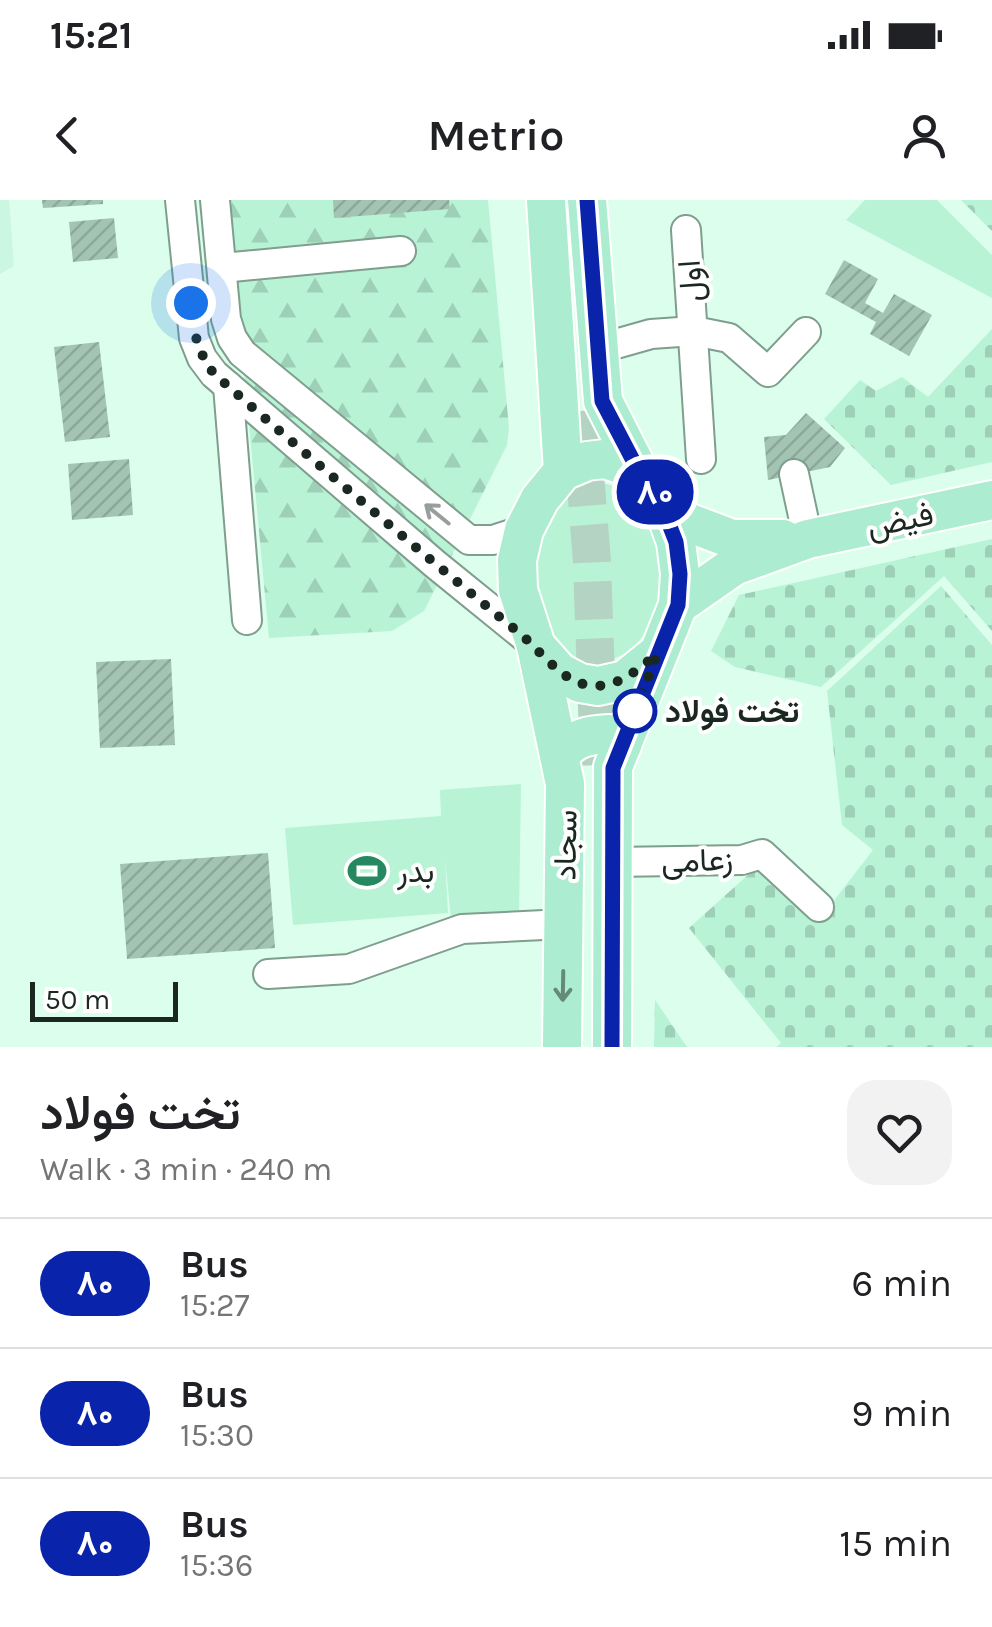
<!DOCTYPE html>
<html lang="en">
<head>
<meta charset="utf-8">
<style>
	body { margin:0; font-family:Karla,Vazirmatn,sans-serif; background:#f2f2f2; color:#202124; height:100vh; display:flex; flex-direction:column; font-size:38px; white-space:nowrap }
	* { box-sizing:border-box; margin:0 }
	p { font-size:32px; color:#757577 }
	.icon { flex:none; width:55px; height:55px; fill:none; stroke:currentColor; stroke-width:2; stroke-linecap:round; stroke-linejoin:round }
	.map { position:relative; height:847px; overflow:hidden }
	.side { display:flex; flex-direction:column; background:#fff; flex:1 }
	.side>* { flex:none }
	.badge { padding:0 20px; border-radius:32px; font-size:35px; line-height:65px }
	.scale { position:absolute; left:30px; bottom:25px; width:148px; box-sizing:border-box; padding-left:10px; border:5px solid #1b2821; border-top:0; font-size:28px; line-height:35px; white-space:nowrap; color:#1b2821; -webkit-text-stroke:8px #fff; paint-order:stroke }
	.you { position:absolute; width:50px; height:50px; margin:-25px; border:8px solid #fff; border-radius:50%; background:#1a73e8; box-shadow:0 0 0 15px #1a73e833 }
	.map>.badge { position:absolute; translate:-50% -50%; box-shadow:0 0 0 5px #fff }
	.round { display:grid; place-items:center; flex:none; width:105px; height:105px; border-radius:30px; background:#f2f2f2 }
	.summary { display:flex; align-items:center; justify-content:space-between; height:170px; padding:0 40px }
	h1 { font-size:48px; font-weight:600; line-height:75px }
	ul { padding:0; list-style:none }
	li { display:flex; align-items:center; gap:30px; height:130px; padding:0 40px; border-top:2px solid #e0e0e0 }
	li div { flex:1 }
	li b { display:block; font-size:38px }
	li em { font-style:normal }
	li .badge { min-width:110px; font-weight:700; text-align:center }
	.status { display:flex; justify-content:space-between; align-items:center; height:70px; padding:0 50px; background:#fff; direction:ltr }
	.status svg { height:28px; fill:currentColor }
	header { display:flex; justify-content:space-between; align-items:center; height:130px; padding:0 40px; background:#fff; font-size:45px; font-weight:600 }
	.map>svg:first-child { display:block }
</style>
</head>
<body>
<div class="status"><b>15:21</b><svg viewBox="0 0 49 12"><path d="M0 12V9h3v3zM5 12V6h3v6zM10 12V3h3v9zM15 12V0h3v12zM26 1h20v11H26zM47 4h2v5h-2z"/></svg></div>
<header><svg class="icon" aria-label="back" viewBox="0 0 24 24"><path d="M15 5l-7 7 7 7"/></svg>Metrio<svg class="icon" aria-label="person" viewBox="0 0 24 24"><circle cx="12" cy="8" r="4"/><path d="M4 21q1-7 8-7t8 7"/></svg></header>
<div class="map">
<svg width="992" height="847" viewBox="0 0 992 847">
	<defs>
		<pattern id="forest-firs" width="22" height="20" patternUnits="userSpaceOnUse" patternTransform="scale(2.5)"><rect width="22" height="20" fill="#b8f3d5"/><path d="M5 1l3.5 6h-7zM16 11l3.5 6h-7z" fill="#9ed0b7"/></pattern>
		<pattern id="cemetery-stones" width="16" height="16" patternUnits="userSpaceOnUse" patternTransform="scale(2.5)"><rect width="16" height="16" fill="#b8f3d5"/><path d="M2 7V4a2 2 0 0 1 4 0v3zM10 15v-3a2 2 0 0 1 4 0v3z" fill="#9ed0b7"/></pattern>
		<pattern id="building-hatch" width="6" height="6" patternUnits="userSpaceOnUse" patternTransform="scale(2.5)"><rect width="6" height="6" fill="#a3c4b3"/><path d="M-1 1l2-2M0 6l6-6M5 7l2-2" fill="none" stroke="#8ca89a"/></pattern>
	</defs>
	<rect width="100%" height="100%" fill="#dcfeec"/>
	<!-- built -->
	<path fill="#cbf6e0" d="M 0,0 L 9,0 L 14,66 L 0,74 Z"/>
	<!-- green -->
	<g fill="#b8f3d5">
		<path d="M 865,0 L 937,0 L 992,55 L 992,98 L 846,20 Z"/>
		<path d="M 595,282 C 610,284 625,288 637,299 C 655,317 659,345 663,369 C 663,376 666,385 665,392 C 664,397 661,401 659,406 C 648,432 633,458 602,461 C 552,466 529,402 534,361 C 536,341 553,309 568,294 C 575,288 587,285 595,282 Z"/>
		<path d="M 521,584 L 519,716 L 451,719 L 445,659 L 448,713 L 293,725 L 285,628 L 441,616 L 440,590 Z"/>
	</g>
	<!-- forest -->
	<path fill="url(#forest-firs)" d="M 228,0 L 488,0 L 509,228 L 507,245 L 424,411 L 392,431 L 269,438 Z"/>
	<!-- cemetery -->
	<g fill="url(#cemetery-stones)">
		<path d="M 961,0 L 992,0 L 992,31 Z"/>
		<path d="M 992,129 L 992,262 L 891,285 L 824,219 L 860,180 L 876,191 L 902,177 L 928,197 Z"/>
		<path d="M 992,339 L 992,431 L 944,376 L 821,487 L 735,467 L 711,451 L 739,395 Z"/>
		<path d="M 941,386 L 992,445 L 992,847 L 776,847 L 781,843 L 689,728 L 760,664 L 819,720 L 873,650 L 842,625 L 827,491 Z"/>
		<path d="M 655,800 L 687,847 L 654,847 Z"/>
	</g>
	<!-- building -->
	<g fill="url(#building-hatch)">
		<path d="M 42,0 L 103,0 L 103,4 L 43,8 Z"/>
		<path d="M 333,0 L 449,0 L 450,9 L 334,18 Z"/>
		<path d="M 114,18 L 118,58 L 73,62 L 69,22 Z"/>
		<path d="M 844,60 L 878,79 L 865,103 L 883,113 L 894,94 L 932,115 L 909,156 L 870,134 L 876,122 L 825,94 Z"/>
		<path d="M 99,142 L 110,237 L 65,242 L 54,147 Z"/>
		<path d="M 806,213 L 845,248 L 830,267 L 768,280 L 764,237 L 786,235 Z"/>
		<path d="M 129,259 L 133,315 L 72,320 L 68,264 Z"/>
		<path d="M 171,459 L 175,545 L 100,548 L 96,462 Z"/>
		<path d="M 268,653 L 275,748 L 127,759 L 120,664 Z"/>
	</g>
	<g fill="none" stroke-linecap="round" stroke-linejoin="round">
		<!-- major-tunnel -->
		<path stroke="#b5d3c3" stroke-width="38" stroke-dasharray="38 19" stroke-linecap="butt" d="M 580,211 L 592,362 L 599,565"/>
		<!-- minor casing -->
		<g stroke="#7f9e8e" stroke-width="32">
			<g id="minor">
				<path d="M 180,0 L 194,138 L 202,158 L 214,174 L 435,364 L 536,446"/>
				<path d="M 215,0 L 226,119 L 232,138 L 242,153 L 469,340 L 493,340 L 524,330"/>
				<path d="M 686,30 L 701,259"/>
				<path d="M 222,68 L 401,51"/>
				<path d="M 598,149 L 651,134 L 694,131 L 729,138 L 768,172 L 806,132"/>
				<path d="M 228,186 L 247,420"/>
				<path d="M 794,274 L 808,339"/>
				<path d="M 613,662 L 742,660 L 762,654 L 819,707"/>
				<path d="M 268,774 L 349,769 L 462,729 L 564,724"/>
			</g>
		</g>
		<!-- major casing -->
		<g stroke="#fff" stroke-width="42">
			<g id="major">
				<path d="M 546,0 L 563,271"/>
				<path d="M 587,0 L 603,201 L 638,270"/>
				<path d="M 666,314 L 732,339 L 783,339"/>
				<path d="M 678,405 L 734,366 L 808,339 L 992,300"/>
				<path d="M 536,446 L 565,584 L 562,847"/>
				<path d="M 560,554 C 575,538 586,535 609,534 L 622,545"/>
				<path d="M 612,847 L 613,567 L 678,405 L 680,374 L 676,342 L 666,314 L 654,290 L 638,270 L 605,259 L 587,261 L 563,271 L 540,299 L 524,330 L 517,360 L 518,390 L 536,446 L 559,472 L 580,483 L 598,486 L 625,480 L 657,454"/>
			</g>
		</g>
		<!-- minor -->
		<use href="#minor" stroke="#fff" stroke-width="28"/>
		<!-- major -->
		<use href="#major" stroke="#acecd0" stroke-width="38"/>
	</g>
	<!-- one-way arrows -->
	<defs><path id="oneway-shaft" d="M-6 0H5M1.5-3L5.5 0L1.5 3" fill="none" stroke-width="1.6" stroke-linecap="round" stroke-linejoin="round" transform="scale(2.5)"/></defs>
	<use stroke="#989e9b" href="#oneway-shaft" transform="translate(437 314) rotate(-141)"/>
	<use stroke="#648a78" href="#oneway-shaft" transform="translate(563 786) rotate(91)"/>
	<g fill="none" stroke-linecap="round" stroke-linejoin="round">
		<!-- line casing -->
		<g stroke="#fff" stroke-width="22">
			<path id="line" d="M 587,0 L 602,201 L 638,270 L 654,290 L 660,301 L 676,342 L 680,374 L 678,405 L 613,568 L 612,847"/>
		</g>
		<!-- line -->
		<use href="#line" stroke="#0924aa" stroke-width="15"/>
		<!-- walk -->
		<path stroke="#1b2821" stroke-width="10" stroke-dasharray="0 18" d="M 191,103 C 194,133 196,149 214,174 C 314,261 415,348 518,432 C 538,448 559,478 583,484 C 613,492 635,472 657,454 L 634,515 L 635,511"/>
	</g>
	<!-- icons -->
	<defs>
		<g id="stadium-bare" transform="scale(3)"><path d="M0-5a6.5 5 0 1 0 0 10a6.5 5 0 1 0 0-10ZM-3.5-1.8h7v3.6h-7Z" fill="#268861" stroke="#fff" stroke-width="2.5" paint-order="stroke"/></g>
	</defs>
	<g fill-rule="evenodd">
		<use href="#stadium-bare" x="367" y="671"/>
	</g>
	<!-- markers -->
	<circle fill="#fff" stroke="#0924aa" stroke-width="5" cx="635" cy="511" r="20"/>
	<g text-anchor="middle" stroke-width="8" stroke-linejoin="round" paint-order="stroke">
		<!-- street labels -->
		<g font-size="32" fill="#1b2821" stroke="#fff">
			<text transform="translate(690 81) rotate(-94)" y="11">اول</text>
			<text transform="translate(900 320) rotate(-12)" y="11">فیض</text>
			<text transform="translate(565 645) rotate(-89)" y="11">سجاد</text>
			<text transform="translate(697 660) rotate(-2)" y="11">زعامی</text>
		</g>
		<!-- stop labels -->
		<g font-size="32" font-weight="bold" fill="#1b2821" stroke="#fff" text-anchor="start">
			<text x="665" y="522">تخت فولاد</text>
		</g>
		<!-- poi labels -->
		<g font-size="32" fill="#1b2821" stroke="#fff" text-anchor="start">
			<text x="397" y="682">بدر</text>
		</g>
	</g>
</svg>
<div class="scale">50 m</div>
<div class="you" style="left:191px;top:103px"></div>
<b class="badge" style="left:655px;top:292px;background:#0924aa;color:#fff">۸۰</b>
</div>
<section class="side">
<div class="summary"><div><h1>تخت فولاد</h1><p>Walk · 3 min · 240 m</p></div><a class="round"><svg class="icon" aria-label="heart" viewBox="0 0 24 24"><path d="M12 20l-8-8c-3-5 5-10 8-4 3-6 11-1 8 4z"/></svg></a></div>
<ul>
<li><span class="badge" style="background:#0924aa;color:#fff">۸۰</span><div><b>Bus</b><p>15:27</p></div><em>6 min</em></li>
<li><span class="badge" style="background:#0924aa;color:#fff">۸۰</span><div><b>Bus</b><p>15:30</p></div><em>9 min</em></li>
<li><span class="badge" style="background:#0924aa;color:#fff">۸۰</span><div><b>Bus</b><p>15:36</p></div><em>15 min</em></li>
</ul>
</section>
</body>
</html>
